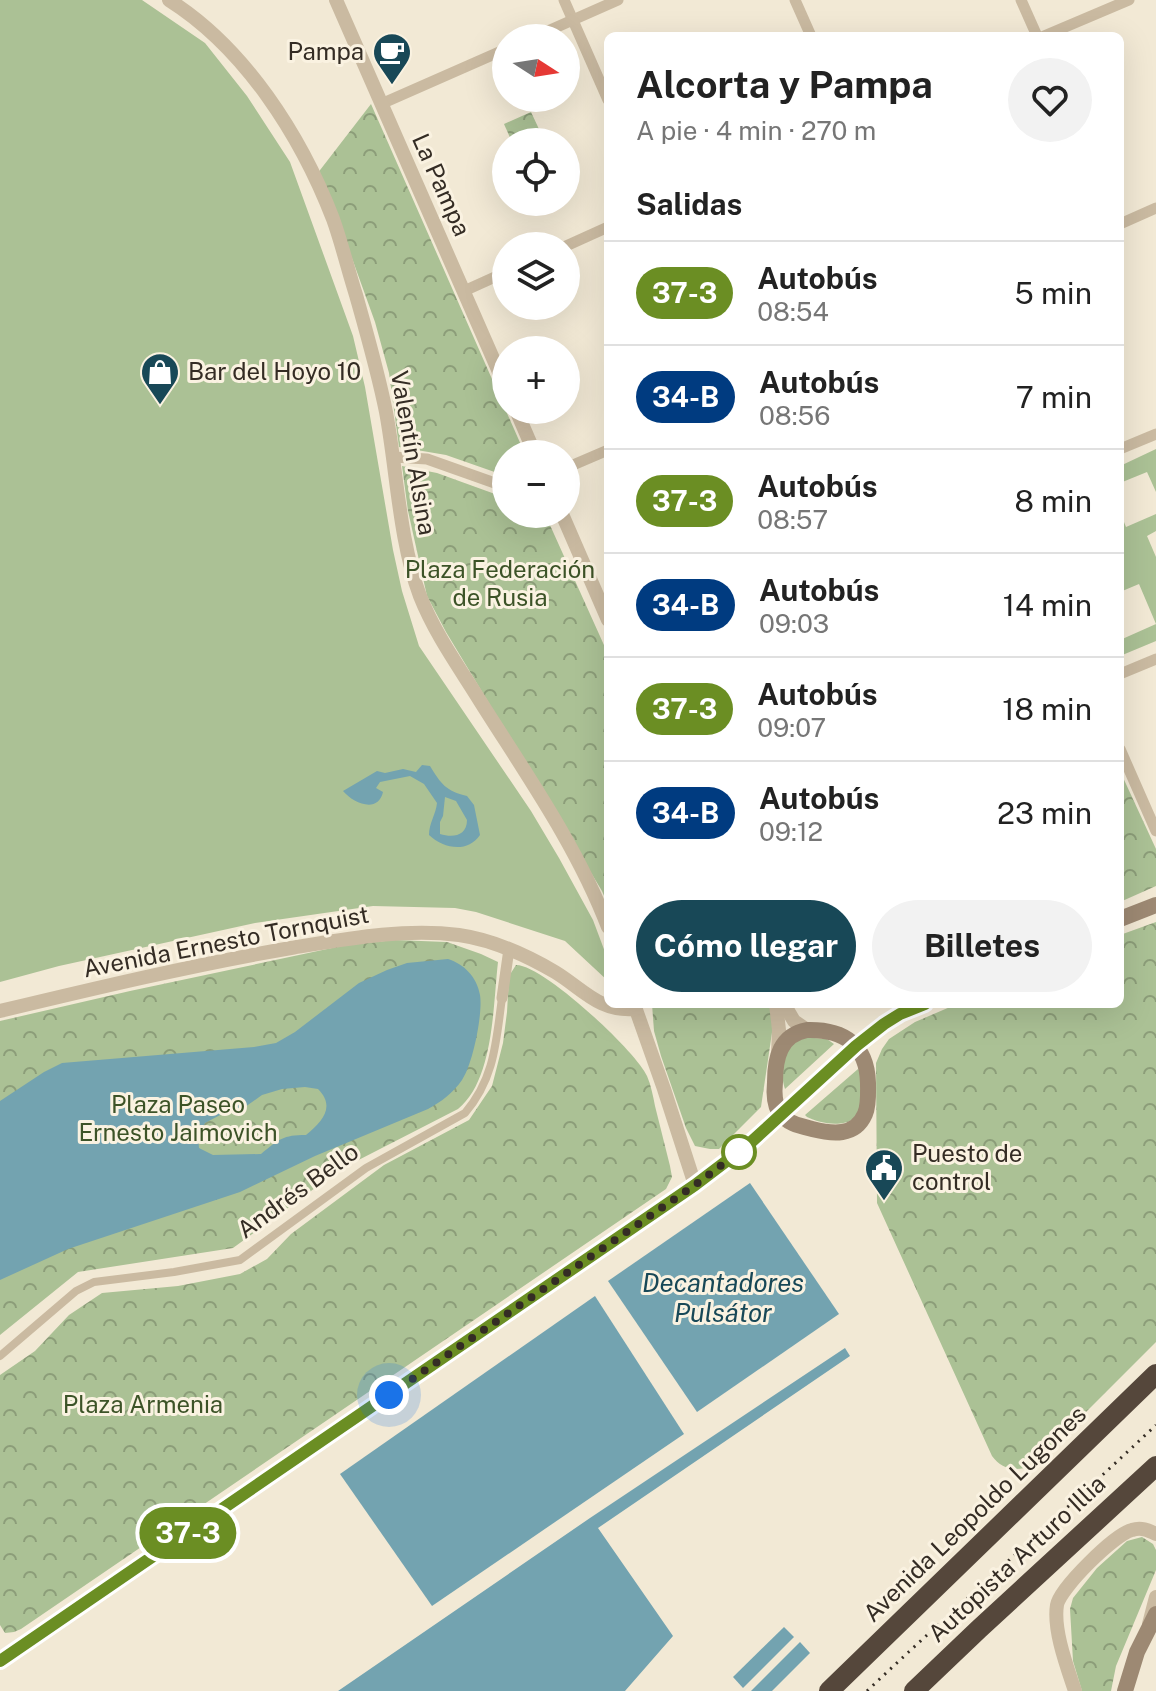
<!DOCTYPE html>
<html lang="es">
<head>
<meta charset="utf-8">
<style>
	body { margin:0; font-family:"Public Sans",sans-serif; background:#f2f2f2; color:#222; height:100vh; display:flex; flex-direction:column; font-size:30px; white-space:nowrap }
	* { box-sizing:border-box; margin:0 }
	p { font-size:26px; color:#767676 }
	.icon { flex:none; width:44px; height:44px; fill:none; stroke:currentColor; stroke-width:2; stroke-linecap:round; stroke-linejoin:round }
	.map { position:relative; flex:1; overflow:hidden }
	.sheet { position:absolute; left:604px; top:32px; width:520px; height:976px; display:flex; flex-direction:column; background:#fff; border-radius:12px; box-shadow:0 8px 32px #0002 }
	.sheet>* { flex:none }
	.badge { padding:0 16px; border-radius:26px; font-size:28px; line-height:52px }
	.needle { width:52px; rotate:102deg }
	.buttons { position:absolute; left:492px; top:24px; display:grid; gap:16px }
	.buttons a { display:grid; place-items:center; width:88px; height:88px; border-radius:50%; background:#fff; box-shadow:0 8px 32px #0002; font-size:40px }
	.you { position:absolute; width:40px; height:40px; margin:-20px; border:6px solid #fff; border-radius:50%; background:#1a73e8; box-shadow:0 0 0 12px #1a73e833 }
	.map>.badge { position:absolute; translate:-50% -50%; box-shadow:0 0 0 4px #fff }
	h2 { padding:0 32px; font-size:30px; line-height:72px }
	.round { display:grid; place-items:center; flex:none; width:84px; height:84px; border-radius:42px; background:#f2f2f2 }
	.head { display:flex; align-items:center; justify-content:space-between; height:136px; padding:0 32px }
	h1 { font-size:38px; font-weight:700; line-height:60px }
	.action { display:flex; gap:16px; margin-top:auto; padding:16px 32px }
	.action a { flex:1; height:92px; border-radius:48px; background:#184857; color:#fff; font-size:32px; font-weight:700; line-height:92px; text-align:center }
	.action a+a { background:#f2f2f2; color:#222 }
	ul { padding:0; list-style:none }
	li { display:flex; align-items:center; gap:24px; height:104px; padding:0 32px; border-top:2px solid #e0e0e0 }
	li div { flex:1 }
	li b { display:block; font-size:30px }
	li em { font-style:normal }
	li .badge { min-width:88px; font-weight:700; text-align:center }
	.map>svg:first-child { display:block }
</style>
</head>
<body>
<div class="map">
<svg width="1156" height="1691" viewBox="0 0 1156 1691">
	<defs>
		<pattern id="park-crowns" width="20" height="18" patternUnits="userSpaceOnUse" patternTransform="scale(2)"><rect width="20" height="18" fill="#abc195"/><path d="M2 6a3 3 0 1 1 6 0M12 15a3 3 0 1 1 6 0" fill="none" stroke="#8c9d79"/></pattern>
	</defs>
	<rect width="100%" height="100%" fill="#f2e9d5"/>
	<!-- green -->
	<g fill="#abc195">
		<path d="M 0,0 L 142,0 L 205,43 L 247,96 L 290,162 L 353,336 L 365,387 L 393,550 L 402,591 L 419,646 L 531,811 L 559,858 L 593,920 L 608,960 L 608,981 L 565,941 L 476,912 L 455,908 L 373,906 L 255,923 L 59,966 L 0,982 Z"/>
		<path d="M 1156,449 L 1156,492 L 1147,472 L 1120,483 L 1120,466 Z"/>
		<path d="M 1156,514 L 1156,531 L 1147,536 L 1156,557 L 1156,641 L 1120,656 L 1120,640 L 1156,624 L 1139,584 L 1120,592 L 1120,523 L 1124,522 L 1126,527 Z"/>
	</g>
	<!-- park -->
	<g fill="url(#park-crowns)">
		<path d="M 371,104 L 525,454 L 506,454 L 506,476 L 446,455 L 399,447 L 389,373 L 375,322 L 340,225 L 317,174 Z"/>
		<path d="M 531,112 L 545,142 L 512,142 L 504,124 Z"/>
		<path d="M 402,466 L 437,473 L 506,498 L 506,514 L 545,514 L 608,654 L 608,905 L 602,891 L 446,632 L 427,596 L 408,511 Z"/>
		<path d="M 1120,771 L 1156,849 L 1156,886 L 1120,902 Z"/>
		<path d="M 1156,922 L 1156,1342 L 1033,1465 C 1017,1472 1002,1470 992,1456 L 877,1203 L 876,1063 L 882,1049 L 889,1039 L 915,1022 L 957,1004 L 1120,1004 L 1120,935 Z"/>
		<path d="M 395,940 L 447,942 L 481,954 L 498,962 C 493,1005 494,1080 458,1109 L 341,1169 L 233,1248 L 78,1272 L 0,1335 L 0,1021 L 130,991 L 346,945 Z"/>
		<path d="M 516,965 C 542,964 636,1051 647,1076 C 651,1085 653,1096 655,1106 C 660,1126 665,1146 670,1166 L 672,1177 L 666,1189 L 21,1629 L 14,1632 L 5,1633 L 0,1625 L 0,1375 L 35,1351 L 69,1315 L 102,1293 L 178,1286 L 240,1274 L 267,1259 L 291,1234 L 384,1165 L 469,1120 L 492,1086 L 503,1043 L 507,1012 L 509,976 Z"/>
		<path d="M 652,1004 L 772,1004 L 774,1019 L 761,1107 L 719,1149 L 710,1149 L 695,1146 L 686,1128 L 661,1056 L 654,1031 Z"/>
		<path d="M 814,1038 L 827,1039 L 834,1044 L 785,1089 C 780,1072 779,1047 800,1039 C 804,1037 809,1038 814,1038 Z"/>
		<path d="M 858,1069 L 860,1071 C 860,1082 862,1094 861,1104 C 858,1131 823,1125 807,1117 L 805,1115 Z"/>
		<path d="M 1142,1537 L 1153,1544 L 1156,1550 L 1156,1570 L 1116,1666 L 1111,1691 L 1082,1691 L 1073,1661 L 1070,1609 L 1073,1598 L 1097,1568 L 1127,1541 Z"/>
	</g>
	<!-- water -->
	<g fill="#73a3b0" fill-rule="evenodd">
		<path d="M 422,765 L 430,766 C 441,784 446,791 467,796 L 474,805 L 480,835 C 467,854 443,848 429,835 C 429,823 436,814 437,803 L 424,784 L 410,776 L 380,782 L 376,788 L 383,792 C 378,814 353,803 343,791 L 377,771 L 385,773 L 403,769 L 416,772 ZM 445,797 L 456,801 L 467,820 C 467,836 453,838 440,834 L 440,822 L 443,816 Z"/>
		<path d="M 448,959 C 464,964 477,977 480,995 C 483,1013 473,1064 462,1080 C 453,1093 441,1102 428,1109 L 315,1156 L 240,1192 L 68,1249 L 0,1280 L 0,1101 L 44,1072 L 62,1063 L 254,1047 L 276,1043 L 295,1032 L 359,983 L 387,970 L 407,963 ZM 305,1087 L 318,1089 C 336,1107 322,1122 306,1135 C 283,1135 279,1139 261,1154 L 213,1155 L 199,1148 L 198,1137 L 205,1123 L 222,1114 L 245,1107 L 262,1095 L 282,1089 Z"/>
		<path d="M 750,1183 L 839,1314 L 697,1412 L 608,1281 Z"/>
		<path d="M 595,1296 L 684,1434 L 432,1606 L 340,1474 Z"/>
		<path d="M 845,1348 L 850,1356 L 598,1528 L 673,1636 L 625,1691 L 338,1691 L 590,1518 Z"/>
		<path d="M 784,1627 L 794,1637 L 743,1688 L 733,1677 Z"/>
		<path d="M 800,1642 L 810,1653 L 772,1691 L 751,1691 Z"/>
	</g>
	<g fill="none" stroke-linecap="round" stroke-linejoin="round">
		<!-- pedestrian -->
		<path stroke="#cabaa1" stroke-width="8" d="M 0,1356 L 76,1291 L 94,1282 L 174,1272 L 240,1260 L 366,1168 L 465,1113 C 495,1078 496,1041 502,998"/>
		<!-- minor -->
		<g stroke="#cabaa1" stroke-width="11">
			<path d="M 564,0 L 608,100"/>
			<path d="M 795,0 L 811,36"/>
			<path d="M 1021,0 L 1037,36"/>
			<path d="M 1044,36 L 1129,0"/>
			<path d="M 532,38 L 618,0"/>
			<path d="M 381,104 L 506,49"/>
			<path d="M 1120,224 L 1156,208"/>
			<path d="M 566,246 L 608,227"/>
			<path d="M 464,291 L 506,272"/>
			<path d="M 1120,449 L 1156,434"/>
			<path d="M 393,457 L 427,459 L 506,487"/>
			<path d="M 566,468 L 608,450"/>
			<path d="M 1120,674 L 1156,659"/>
			<path d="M 1120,749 L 1156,831"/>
			<path d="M 502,998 L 509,949"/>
		</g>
		<!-- tertiary -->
		<g stroke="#cabaa1" stroke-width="14">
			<path d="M 169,0 C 245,48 301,136 333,219 C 342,244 348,270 356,295 C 367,334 378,372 386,412 C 397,471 399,540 420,596 C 435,634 459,667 480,701 C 526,774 577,846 608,927"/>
			<path d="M 336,0 L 506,388"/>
			<path d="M 516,410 L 535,454"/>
			<path d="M 562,514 L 608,620"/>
			<path d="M 634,1004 L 664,1089 L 695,1185"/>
			<path d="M 776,1004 L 779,1030 L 778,1053"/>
			<path d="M 784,1004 L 794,1021 L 807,1030"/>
			<path d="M 0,1011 C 96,988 193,965 291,948 C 346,939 403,928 459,935 C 494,940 526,955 555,972 C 583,989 599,1012 635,1009"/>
			<path d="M 1149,1624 L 1156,1597"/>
			<path d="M 1075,1691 C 1067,1667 1053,1630 1057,1605 C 1060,1588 1115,1534 1132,1530 C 1141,1527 1148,1530 1156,1534"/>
		</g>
		<!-- secondary -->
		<g stroke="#9d8973" stroke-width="16">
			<path d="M 1120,919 L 1156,905"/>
			<path d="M 807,1030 C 844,1029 867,1045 868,1083 C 868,1093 869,1105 865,1114 C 855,1137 832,1134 812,1129 C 800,1126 786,1123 779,1112 C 774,1103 774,1092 775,1082 C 775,1058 780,1035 807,1030 Z"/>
			<path d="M 0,1661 L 695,1185 L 749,1144 L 856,1046 L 884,1024 L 900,1014 L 925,1004"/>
			<path d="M 1125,1691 L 1137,1652 L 1156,1614"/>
		</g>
		<!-- motorway -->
		<g stroke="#55473b" stroke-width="20">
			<path d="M 829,1691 L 1156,1374"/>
			<path d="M 914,1691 L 979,1629 L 1156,1466"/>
		</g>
		<!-- rail -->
		<path stroke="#342c24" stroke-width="3" stroke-dasharray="2 6" stroke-linecap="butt" d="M 867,1691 C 962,1601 1061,1515 1156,1425"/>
	</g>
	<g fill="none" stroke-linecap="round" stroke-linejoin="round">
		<!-- line casing -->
		<g stroke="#fff" stroke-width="18">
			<path id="line" d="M 0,1661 L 695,1185 L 749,1144 L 856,1046 L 884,1024 L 900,1014 L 925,1004"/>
		</g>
		<!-- line -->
		<use href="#line" stroke="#6b8e23" stroke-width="12"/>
		<!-- walk -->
		<path stroke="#342c24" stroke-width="8" stroke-dasharray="0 14.4" d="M 389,1395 L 695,1185 L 739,1152"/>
	</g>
	<!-- icons -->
	<defs>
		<g id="cafe-pin" transform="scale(2)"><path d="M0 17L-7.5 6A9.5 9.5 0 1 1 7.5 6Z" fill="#184857" stroke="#faf2e1"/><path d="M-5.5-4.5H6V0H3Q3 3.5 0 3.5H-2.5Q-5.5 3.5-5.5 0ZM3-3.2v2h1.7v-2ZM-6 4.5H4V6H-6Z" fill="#fff"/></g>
		<g id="shop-pin" transform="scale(2)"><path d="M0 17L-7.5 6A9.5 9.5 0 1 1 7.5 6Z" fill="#184857" stroke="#faf2e1"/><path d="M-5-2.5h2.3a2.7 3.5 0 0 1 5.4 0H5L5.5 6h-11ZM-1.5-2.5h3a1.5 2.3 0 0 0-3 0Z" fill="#fff"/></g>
		<g id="civic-pin" transform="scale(2)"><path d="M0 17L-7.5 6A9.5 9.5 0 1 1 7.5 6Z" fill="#184857" stroke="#faf2e1"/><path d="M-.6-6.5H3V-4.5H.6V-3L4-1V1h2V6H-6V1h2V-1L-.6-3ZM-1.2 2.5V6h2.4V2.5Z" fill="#fff"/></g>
	</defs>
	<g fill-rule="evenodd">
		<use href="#cafe-pin" x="392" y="52"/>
		<use href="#shop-pin" x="160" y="372"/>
		<use href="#civic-pin" x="884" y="1168"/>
	</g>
	<!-- markers -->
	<circle fill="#fff" stroke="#6b8e23" stroke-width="4" cx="739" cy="1152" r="16"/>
	<g text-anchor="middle" stroke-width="6" stroke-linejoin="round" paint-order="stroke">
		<!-- poi labels -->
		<g font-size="24" fill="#342c24" stroke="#faf2e1" text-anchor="start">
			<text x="364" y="60" text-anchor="end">Pampa</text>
			<text x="188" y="380">Bar del Hoyo 10</text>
			<text x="912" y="1162">Puesto de<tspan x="912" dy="28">control</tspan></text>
		</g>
		<!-- street labels -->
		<g font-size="24" fill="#342c24" stroke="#faf2e1">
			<text transform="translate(441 185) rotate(66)" y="8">La Pampa</text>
			<text transform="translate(413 453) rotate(80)" y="8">Valentín Alsina</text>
			<text transform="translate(226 942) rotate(-11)" y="8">Avenida Ernesto Tornquist</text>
			<text transform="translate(298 1191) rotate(-36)" y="8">Andrés Bello</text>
			<text transform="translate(975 1514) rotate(-44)" y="8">Avenida Leopoldo Lugones</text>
			<text transform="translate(1017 1559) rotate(-43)" y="8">Autopista Arturo Illia</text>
		</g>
		<!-- park labels -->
		<g font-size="24" fill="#3c5327" stroke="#faf2e1">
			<text x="500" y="578">Plaza Federación<tspan x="500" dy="28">de Rusia</tspan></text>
			<text x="178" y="1113">Plaza Paseo<tspan x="178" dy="28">Ernesto Jaimovich</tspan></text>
			<text x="143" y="1413">Plaza Armenia</text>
		</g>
		<!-- water labels -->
		<g font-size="26" font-style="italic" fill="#184857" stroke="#faf2e1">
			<text x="723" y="1292">Decantadores<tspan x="723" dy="30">Pulsátor</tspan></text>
		</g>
	</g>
</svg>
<div class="buttons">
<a><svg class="needle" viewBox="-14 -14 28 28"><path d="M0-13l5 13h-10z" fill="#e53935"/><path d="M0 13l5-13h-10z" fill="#767676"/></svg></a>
<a><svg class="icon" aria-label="locate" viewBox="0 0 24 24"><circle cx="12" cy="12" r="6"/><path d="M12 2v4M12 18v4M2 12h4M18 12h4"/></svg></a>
<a><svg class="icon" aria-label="layers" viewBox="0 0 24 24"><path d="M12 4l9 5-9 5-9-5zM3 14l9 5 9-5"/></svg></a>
<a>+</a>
<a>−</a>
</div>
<div class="you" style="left:389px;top:1395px"></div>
<b class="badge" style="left:188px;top:1533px;background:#6b8e23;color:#fff">37-3</b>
<section class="sheet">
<div class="head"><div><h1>Alcorta y Pampa</h1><p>A pie · 4 min · 270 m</p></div><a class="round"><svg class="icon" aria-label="heart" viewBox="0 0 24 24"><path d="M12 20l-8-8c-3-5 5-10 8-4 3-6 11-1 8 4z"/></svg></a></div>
<h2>Salidas</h2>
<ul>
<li><span class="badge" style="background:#6b8e23;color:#fff">37-3</span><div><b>Autobús</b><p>08:54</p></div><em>5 min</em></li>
<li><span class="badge" style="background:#003b80;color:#fff">34-B</span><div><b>Autobús</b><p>08:56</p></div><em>7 min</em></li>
<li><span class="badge" style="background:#6b8e23;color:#fff">37-3</span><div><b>Autobús</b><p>08:57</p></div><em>8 min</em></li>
<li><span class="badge" style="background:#003b80;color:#fff">34-B</span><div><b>Autobús</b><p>09:03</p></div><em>14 min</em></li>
<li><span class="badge" style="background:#6b8e23;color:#fff">37-3</span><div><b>Autobús</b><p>09:07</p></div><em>18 min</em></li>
<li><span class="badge" style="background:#003b80;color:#fff">34-B</span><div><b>Autobús</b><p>09:12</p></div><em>23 min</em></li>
</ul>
<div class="action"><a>Cómo llegar</a><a>Billetes</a></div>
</section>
</div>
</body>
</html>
